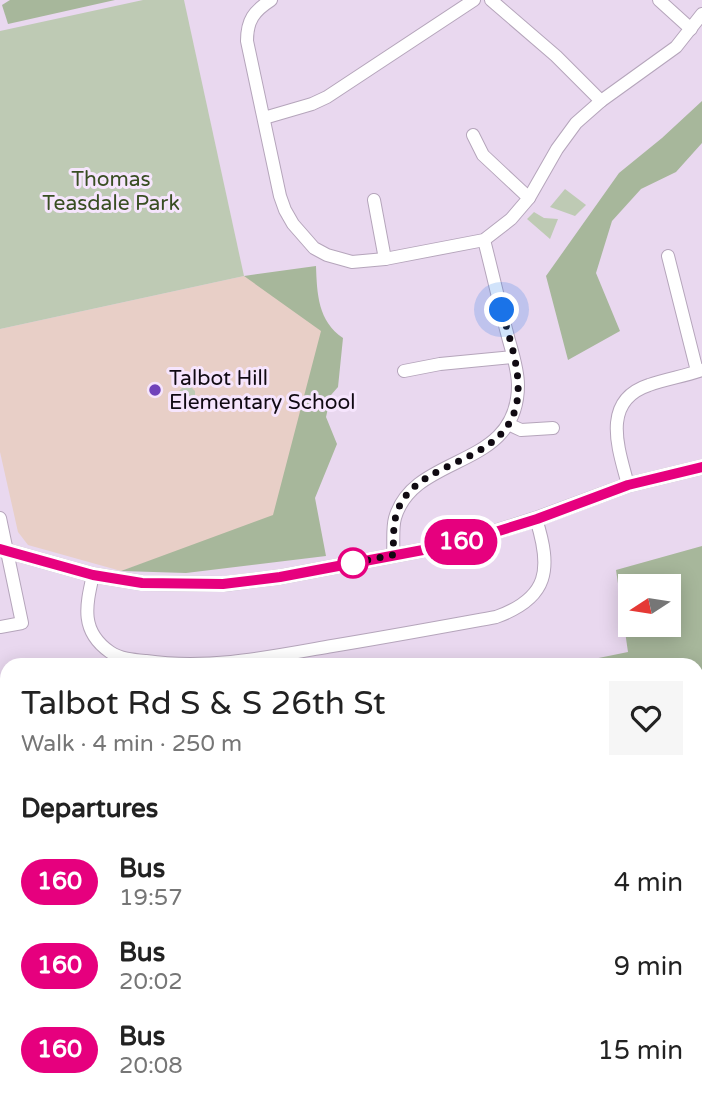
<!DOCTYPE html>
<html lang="en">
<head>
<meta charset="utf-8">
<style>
	body { margin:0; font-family:"Varela Round",sans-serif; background:#f6f6f6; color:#222; height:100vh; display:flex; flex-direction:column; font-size:26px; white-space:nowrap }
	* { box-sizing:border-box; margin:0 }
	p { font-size:23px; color:#767676 }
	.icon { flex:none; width:38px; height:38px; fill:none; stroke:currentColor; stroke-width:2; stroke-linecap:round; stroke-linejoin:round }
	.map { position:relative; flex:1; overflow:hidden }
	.drawer { position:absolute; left:0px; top:658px; width:704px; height:450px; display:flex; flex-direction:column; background:#fff; border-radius:21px 21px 0 0; box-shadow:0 4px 18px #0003 }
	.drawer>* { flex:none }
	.badge { padding:0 14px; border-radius:23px; font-size:24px; line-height:46px }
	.needle { width:46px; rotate:258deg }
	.controls { position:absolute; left:618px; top:574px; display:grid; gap:14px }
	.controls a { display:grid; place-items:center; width:63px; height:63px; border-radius:0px; background:#fff; box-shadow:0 4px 18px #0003; font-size:35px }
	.you { position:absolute; width:35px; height:35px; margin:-18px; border:5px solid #fff; border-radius:50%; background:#1a73e8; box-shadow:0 0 0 10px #1a73e833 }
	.map>.badge { position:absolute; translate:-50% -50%; box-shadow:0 0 0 4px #fff }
	h2 { padding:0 21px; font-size:26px; line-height:63px }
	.round { display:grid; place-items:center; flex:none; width:74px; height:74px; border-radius:0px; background:#f6f6f6 }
	.headline { display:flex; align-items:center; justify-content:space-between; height:119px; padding:0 21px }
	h1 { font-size:33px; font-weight:600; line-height:52px }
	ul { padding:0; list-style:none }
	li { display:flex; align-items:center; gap:21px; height:84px; padding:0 21px }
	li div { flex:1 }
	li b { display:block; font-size:26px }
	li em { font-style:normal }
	li .badge { min-width:77px; font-weight:700; text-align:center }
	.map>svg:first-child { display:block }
</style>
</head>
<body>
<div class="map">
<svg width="702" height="1107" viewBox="0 0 702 1107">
	<rect width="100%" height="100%" fill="#e9d8ef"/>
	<!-- commercial -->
	<g fill="#e2d2c0">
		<path d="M 696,959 L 702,983 L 702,1070 L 697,1071 Z"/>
		<path d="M 260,1101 L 550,1101 L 519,1107 L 245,1107 Z"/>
	</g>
	<!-- built -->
	<g fill="#e0cbe9">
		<path d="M 702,924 L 702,983 L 696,959 L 697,926 Z"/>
		<path d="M 702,1094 L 702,1107 L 636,1107 L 668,1101 L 696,1101 L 697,1095 Z"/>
	</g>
	<!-- education -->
	<path fill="#e8cfc7" d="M 244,276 L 326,320 L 279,516 L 121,571 L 28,545 L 18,532 L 0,452 L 0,329 Z"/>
	<!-- green -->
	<g fill="#becab4">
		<path d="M 143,0 L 184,0 L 244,276 L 0,329 L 0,31 Z"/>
		<path d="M 565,189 L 586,205 L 575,216 L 550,207 Z"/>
		<path d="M 534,212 L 544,218 L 558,219 L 550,239 L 527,219 Z"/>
		<path d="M 189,385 L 195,391 L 195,404 L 189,410 L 182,409 L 178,405 L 178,392 L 184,386 Z"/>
	</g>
	<!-- forest -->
	<g fill="#a7b79b" fill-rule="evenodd">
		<path d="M 10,0 L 115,0 L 8,24 L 2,5 Z"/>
		<path d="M 702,101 L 702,143 L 676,172 L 641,189 L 612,221 L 596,273 L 620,331 L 568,360 L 546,276 L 619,173 L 662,138 Z"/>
		<path d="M 316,266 C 317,294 318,321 343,338 L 338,387 L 331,395 L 326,417 L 337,444 L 315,498 L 326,556 L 186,573 L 121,571 L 273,515 L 321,331 L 244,276 Z"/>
		<path d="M 702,546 L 702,823 L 697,825 L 696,665 L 564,665 L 628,652 L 616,570 ZM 630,586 L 668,586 L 668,625 L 630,625 Z"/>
		<path d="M 7,775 L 7,1101 L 10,1101 L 0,1105 L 0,776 Z"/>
	</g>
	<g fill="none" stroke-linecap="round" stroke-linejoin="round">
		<!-- stream -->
		<path stroke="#7797a6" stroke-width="2.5" d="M 696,812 L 702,810"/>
		<!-- minor casing -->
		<g stroke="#b5a5bb" stroke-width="14">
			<g id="minor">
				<path d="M 271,0 C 254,11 247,20 247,41 L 280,196 L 285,210 L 293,224 L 314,248 L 327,255 L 352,262 L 385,259 L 484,240 L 511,219 L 529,198 L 557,149 L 576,123 L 601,101 L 676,47 L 702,14"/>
				<path d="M 491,0 L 556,56 L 601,101"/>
				<path d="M 659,0 L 691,29"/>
				<path d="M 264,118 L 312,104 L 327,97 L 474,0"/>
				<path d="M 473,135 L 483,155 L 529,198"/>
				<path d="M 374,200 L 385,259"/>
				<path d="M 668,256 L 697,371"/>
				<path d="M 404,371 L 440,364 L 513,357"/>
				<path d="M 508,424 L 521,430 L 553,428"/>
				<path d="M 628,485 C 619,450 600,401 649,385 C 666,379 685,376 702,370"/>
				<path d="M 0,518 L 22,623 L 0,627"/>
				<path d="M 393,555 C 394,543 392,529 395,518 C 414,452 518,471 518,385 C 518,368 511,349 507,333 C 499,302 492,271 484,240"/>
				<path d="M 93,575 C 86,606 80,631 110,652 C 120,659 134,660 146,661 C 209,670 270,657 332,646 C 387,637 441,627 496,617 C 549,598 552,569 536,519"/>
			</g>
		</g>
		<!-- tertiary casing -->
		<g stroke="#b5a5bb" stroke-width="16">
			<g id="tertiary">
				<path d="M 0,549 L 93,575 L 142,583 L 224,584 L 280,577 L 460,543 L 536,519 L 628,485 L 702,467"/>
				<path d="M 696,1082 L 702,1081"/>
				<path d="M 569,1107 L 602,1101"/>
			</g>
		</g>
		<!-- motorway casing -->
		<g stroke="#b5a5bb" stroke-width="23">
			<g id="motorway">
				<path d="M 696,849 L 702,847"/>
				<path d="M 696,880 L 702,878"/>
				<path d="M 75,1107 L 89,1101"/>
				<path d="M 146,1107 L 161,1101"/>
			</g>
		</g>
		<!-- minor -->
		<use href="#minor" stroke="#fff" stroke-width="12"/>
		<!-- tertiary -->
		<use href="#tertiary" stroke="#fff" stroke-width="14"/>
		<!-- motorway -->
		<use href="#motorway" stroke="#fff" stroke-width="21"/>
	</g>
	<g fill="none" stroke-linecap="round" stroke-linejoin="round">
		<!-- line casing -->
		<g stroke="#fff" stroke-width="16">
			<path id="line" d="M 0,549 L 93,575 L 142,583 L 223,584 L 280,577 L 460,543 L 537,519 L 628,485 L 702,467"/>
		</g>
		<!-- line -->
		<use href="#line" stroke="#e6007e" stroke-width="10"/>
		<!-- walk -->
		<path stroke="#100a12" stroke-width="7" stroke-dasharray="0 12.6" d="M 353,563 L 348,564 L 393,555 C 394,539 392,522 399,507 C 424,453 522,466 518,383 C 517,359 508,334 502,310"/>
	</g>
	<!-- markers -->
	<circle fill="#7042ba" stroke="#f6e5fd" stroke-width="2.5" cx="155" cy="390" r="7"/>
	<circle fill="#fff" stroke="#e6007e" stroke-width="3.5" cx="353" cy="563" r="14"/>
	<g text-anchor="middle" stroke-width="6" stroke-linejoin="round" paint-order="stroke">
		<!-- park labels -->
		<g font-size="21" fill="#394e23" stroke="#f6e5fd">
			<text x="111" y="186">Thomas<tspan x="111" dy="24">Teasdale Park</tspan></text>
		</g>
		<!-- poi labels -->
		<g font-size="21" fill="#100a12" stroke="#f6e5fd" text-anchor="start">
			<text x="169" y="385">Talbot Hill<tspan x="169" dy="24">Elementary School</tspan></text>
		</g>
	</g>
</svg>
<div class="controls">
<a><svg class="needle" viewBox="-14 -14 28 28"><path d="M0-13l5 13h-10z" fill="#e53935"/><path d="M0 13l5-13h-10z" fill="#767676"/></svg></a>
</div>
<div class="you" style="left:502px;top:310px"></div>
<b class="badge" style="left:461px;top:542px;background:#e6007e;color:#fff">160</b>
<section class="drawer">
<div class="headline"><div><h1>Talbot Rd S &amp; S 26th St</h1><p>Walk · 4 min · 250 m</p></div><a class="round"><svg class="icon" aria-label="heart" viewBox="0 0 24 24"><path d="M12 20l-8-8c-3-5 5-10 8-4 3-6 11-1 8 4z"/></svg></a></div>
<h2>Departures</h2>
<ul>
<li><span class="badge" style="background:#e6007e;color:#fff">160</span><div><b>Bus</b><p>19:57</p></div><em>4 min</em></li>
<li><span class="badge" style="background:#e6007e;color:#fff">160</span><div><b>Bus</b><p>20:02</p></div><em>9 min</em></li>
<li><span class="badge" style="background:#e6007e;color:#fff">160</span><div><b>Bus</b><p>20:08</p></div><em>15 min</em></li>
</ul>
</section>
</div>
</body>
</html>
